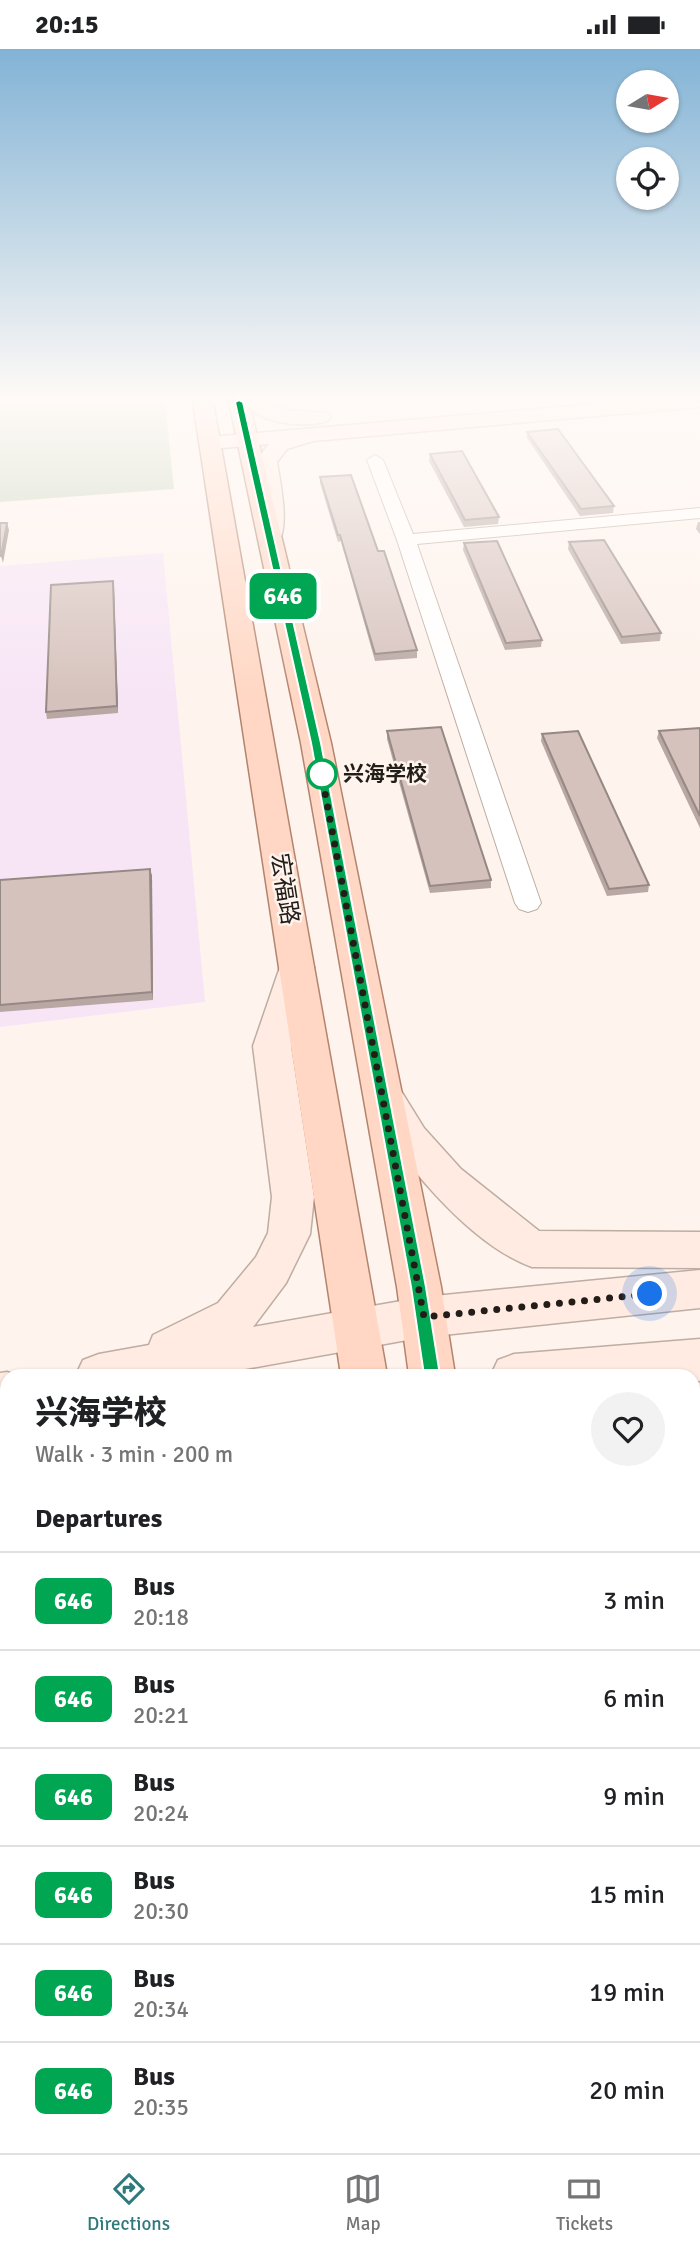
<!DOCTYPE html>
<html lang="en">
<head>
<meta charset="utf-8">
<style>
	body { margin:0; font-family:Signika,"Noto Sans SC",sans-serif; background:#f2f2f2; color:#202124; height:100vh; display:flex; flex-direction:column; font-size:26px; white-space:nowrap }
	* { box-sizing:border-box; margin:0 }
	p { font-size:23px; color:#757577 }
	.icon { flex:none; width:38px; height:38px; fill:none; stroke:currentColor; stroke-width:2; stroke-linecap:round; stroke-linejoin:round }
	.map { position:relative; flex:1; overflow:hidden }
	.panel { position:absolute; left:0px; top:1320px; width:700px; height:786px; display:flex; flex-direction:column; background:#fff; border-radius:21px 21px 0 0; box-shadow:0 2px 5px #0004 }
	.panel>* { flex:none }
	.badge { padding:0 14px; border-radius:10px; font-size:24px; line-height:46px }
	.needle { width:46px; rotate:79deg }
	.tools { position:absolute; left:616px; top:21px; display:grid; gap:14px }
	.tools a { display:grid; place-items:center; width:63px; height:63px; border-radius:50%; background:#fff; box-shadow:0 2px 5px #0004; font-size:35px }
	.you { position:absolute; width:35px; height:35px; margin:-18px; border:5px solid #fff; border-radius:50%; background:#1a73e8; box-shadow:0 0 0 10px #1a73e833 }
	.map>.badge { position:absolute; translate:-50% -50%; box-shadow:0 0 0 4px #fff }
	h2 { padding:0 35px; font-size:26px; line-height:63px }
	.round { display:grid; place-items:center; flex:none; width:74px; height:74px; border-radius:37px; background:#f2f2f2 }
	.head { display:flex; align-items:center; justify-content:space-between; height:119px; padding:0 35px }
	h1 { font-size:33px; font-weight:800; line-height:52px }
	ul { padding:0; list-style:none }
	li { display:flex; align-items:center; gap:21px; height:98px; padding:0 35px; border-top:2px solid #e0e0e0 }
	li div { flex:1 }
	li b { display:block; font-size:26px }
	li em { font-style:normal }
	li .badge { min-width:77px; font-weight:700; text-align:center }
	.status { display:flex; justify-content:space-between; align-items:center; height:49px; padding:0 35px; background:#fff; direction:ltr }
	.status svg { height:19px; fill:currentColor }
	.dock { display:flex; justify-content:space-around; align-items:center; height:98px; border-top:2px solid #e0e0e0; background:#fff; font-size:19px; color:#757577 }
	.dock a { display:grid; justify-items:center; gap:4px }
	.dock .current { color:#30797d }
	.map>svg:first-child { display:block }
</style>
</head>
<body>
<div class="status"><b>20:15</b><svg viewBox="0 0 49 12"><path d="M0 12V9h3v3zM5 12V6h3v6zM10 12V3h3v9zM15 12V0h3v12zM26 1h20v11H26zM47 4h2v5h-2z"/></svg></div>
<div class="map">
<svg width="700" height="2104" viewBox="0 0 700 2104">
	<rect width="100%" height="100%" fill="#fef3ed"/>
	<!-- education -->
	<path fill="#f7e5f6" d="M 163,504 L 205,953 L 0,978 L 0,517 Z"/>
	<!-- green -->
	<path fill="#c4d4bc" d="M 0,353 L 165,353 L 174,440 L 0,453 Z"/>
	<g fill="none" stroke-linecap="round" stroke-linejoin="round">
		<!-- street casing -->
		<g stroke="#bdada2" stroke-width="2">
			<path id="street" d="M 375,406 L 383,411 L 413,485 L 700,459 L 700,469 L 417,495 L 541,854 L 537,860 L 528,863 L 519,860 L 515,854 L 397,491 L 367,411 Z"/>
		</g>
		<!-- secondary casing -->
		<g stroke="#bdada2" stroke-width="3">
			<g id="secondary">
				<path d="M 243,353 L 267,353 L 286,361 L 328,364 L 331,368 L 328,372 C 303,379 261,376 243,353 Z"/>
				<path d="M 617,353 L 700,353 L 700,358 L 313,392 L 287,400 L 277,413 C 280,433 290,477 278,494 L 262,494 L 258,489 L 261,457 L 255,412 L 269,395 L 211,400 L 204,398 L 200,394 L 204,390 L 211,388 Z"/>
				<path d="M 297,906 L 309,909 L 314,918 L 291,997 L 314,1148 L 310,1185 L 286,1234 L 253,1278 L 424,1248 L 700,1221 L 700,1259 L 424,1288 L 212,1326 L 76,1326 L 83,1311 L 99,1305 L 149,1296 L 153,1286 L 218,1254 L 256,1208 L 268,1184 L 272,1148 L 253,997 L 280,918 L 285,909 Z"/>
				<path d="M 384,1033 L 398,1037 L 424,1079 L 461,1120 L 539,1182 L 700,1183 L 700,1219 L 532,1218 C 468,1195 396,1107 365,1048 L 370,1037 Z"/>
				<path d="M 700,1290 L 700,1332 L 693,1332 L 693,1326 L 491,1326 L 498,1311 L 514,1305 Z"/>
				<path d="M 7,1323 L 15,1326 L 7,1326 L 7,1367 L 0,1368 L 0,1324 Z"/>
				<path d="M 7,1399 L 7,1493 L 0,1494 L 0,1400 Z"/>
			</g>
		</g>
		<!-- primary casing -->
		<g stroke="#b2846e" stroke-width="3">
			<g id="primary">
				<path d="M 193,353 L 213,353 L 387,1326 L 341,1326 Z"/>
				<path d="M 229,353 L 249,353 L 331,694 L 441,1238 L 455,1326 L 409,1326 L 397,1238 L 301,694 Z"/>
				<path d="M 467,2098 L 533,2098 L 534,2104 L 468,2104 Z"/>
				<path d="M 571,2098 L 637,2098 L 638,2104 L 572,2104 Z"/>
			</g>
		</g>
		<!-- street -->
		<use href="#street" fill="#fff" fill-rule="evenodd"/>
		<!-- secondary -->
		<use href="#secondary" fill="#ffebe1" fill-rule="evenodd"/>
		<!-- primary -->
		<use href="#primary" fill="#ffd7c4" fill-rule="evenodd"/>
	</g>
	<!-- wall -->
	<g fill="#b8a7a3">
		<path d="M 527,383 L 614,457 L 613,464 L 580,467 L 527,389 Z"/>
		<path d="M 430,405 L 499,468 L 498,475 L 464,478 L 429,412 Z"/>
		<path d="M 320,428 L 378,502 L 417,601 L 417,609 L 375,612 L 341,492 L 338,493 L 320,434 Z"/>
		<path d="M 698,473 L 700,473 L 700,485 L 696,480 Z"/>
		<path d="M 569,493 L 661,584 L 660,592 L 621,595 L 568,500 Z"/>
		<path d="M 464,494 L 542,591 L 541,598 L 505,601 L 463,501 Z"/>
		<path d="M 114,539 L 118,664 L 47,670 L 46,663 Z"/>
		<path d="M 700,679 L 700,779 L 657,689 L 659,682 Z"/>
		<path d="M 387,682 L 491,831 L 491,839 L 430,844 L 387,690 Z"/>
		<path d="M 542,685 L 649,836 L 648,843 L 607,847 L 541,692 Z"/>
		<path d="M 150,820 L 152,827 L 153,951 L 0,963 L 0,831 Z"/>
	</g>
	<!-- shaded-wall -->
	<g fill="#968884">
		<path d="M 7,474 L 9,481 L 3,514 L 1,507 Z"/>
		<path d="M 113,532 L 114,539 L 118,664 L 117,657 Z"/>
		<path d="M 150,820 L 152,827 L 153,951 L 152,943 Z"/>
	</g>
	<!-- building -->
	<g fill="#d6c2bd" stroke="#968884" stroke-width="2">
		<path d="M 558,380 L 614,457 L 581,460 L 527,383 Z"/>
		<path d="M 462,402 L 499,468 L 465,471 L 430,405 Z"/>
		<path d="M 351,426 L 378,502 L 384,502 L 417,601 L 375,605 L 340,486 L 338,486 L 320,428 Z"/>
		<path d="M 0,474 L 7,474 L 1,507 L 0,507 Z"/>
		<path d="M 604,491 L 661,584 L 622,588 L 569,493 Z"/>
		<path d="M 497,492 L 542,591 L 506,594 L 464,494 Z"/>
		<path d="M 113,532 L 117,657 L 46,663 L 51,536 Z"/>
		<path d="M 441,678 L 491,831 L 430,837 L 387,682 Z"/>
		<path d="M 700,679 L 700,767 L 659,682 Z"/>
		<path d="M 578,682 L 649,836 L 609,840 L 542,685 Z"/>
		<path d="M 150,820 L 152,943 L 0,956 L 0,831 Z"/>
		<rect x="15" y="2098" width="165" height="6"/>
	</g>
	<!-- sky -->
	<linearGradient id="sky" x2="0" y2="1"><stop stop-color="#82b3d5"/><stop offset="0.54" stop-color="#fffaf7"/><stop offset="1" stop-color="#fffaf7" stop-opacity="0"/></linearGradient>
	<rect width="700" height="648" fill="url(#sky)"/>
	<!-- line -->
	<path fill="#00a651" stroke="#fff" stroke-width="2" d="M 239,351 L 243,353 L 321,694 L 426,1238 L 440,1326 L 438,1332 L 432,1334 L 426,1332 L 424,1326 L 411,1238 L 311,694 L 235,353 Z"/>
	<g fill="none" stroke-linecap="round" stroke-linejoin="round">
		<!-- walk -->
		<path stroke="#231d19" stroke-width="7" stroke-dasharray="0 12.6" d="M 322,725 L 321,723 L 424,1268 L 650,1245"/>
	</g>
	<!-- markers -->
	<circle fill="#fff" stroke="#00a651" stroke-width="3.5" cx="322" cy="725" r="14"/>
	<g text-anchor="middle" stroke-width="5" stroke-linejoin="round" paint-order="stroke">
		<!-- far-stop labels -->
		<g font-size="21" font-weight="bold" fill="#231d19" stroke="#fef3ed" text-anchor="start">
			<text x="343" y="732">兴海学校</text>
		</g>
		<!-- street labels -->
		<g font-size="24" fill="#231d19" stroke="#fef3ed">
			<text transform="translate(285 840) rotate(81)" y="8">宏福路</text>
		</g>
	</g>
</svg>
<div class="tools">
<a><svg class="needle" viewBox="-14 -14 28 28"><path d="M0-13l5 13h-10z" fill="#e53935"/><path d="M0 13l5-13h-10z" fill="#757577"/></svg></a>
<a><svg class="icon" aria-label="locate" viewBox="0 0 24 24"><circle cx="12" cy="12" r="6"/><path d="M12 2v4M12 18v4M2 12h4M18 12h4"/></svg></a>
</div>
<div class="you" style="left:650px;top:1245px"></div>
<b class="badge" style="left:283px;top:547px;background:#00a651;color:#fff">646</b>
<section class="panel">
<div class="head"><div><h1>兴海学校</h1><p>Walk · 3 min · 200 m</p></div><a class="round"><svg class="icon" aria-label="heart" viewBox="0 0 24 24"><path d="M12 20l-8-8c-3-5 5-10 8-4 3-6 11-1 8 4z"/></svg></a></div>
<h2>Departures</h2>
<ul>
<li><span class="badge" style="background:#00a651;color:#fff">646</span><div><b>Bus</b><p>20:18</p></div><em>3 min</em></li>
<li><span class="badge" style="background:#00a651;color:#fff">646</span><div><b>Bus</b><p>20:21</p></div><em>6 min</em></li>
<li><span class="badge" style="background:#00a651;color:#fff">646</span><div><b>Bus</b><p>20:24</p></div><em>9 min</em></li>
<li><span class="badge" style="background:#00a651;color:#fff">646</span><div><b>Bus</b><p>20:30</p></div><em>15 min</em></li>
<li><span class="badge" style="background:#00a651;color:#fff">646</span><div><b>Bus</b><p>20:34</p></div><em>19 min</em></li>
<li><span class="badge" style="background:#00a651;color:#fff">646</span><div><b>Bus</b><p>20:35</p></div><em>20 min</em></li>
</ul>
</section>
</div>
<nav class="dock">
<a class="current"><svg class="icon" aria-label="directions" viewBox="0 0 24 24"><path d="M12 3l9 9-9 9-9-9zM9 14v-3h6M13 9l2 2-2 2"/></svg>Directions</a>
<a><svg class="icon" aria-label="map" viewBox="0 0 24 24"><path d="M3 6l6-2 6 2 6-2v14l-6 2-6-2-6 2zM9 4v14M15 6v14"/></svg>Map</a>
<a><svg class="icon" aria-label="tickets" viewBox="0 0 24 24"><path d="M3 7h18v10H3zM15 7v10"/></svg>Tickets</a>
</nav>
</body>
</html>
